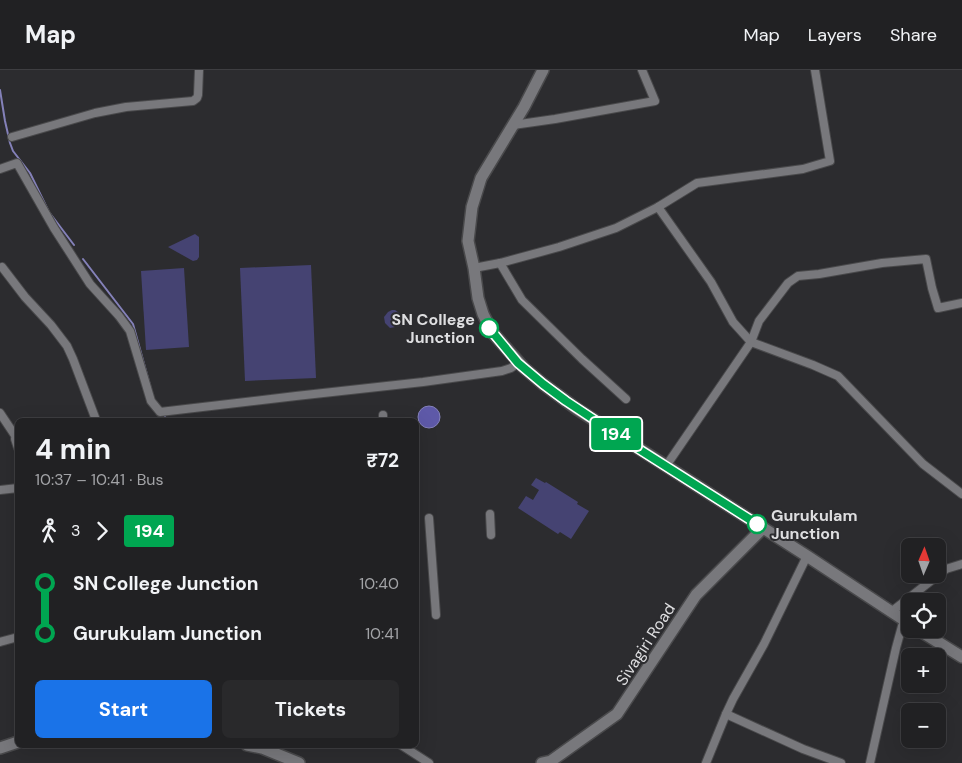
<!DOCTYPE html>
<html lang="en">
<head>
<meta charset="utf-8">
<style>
	body { margin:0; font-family:"DM Sans",sans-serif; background:#29292b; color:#f1f3f6; height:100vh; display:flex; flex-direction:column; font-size:19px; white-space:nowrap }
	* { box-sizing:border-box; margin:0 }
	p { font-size:16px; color:#a2a3a6 }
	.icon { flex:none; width:28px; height:28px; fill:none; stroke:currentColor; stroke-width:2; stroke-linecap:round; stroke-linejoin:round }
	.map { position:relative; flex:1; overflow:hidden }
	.drawer { position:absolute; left:15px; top:348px; width:404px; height:330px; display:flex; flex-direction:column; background:#212123; border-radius:8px; box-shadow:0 5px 20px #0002,0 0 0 1px #3e3e41 }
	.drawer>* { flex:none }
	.badge { padding:0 10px; border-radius:4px; font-size:18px; line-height:32px }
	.needle { width:32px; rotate:2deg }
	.buttons { position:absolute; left:901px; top:468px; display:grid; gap:10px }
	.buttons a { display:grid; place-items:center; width:45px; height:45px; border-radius:8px; background:#212123; box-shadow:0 5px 20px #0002,0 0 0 1px #3e3e41; font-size:25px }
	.map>.badge { position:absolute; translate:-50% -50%; box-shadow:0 0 0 2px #fff }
	.legs { display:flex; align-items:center; gap:8px; height:55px; padding:0 20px; font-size:16px }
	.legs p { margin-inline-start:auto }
	.overview { display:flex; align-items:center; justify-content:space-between; height:85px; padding:0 20px }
	h1 { font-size:28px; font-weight:700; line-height:38px }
	.button { display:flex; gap:10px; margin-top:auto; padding:10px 20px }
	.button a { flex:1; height:58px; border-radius:8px; background:#1a73e8; color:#fff; font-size:20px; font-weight:700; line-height:58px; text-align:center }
	.button a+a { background:#29292b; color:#f1f3f6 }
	ul { padding:0 20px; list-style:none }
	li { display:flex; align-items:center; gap:18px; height:50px; font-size:19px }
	li i { display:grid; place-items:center; width:8px; height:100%; margin:0 6px; background:currentColor }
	li i::after { content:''; width:12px; height:12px; margin:-6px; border:4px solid; border-radius:50%; background:#212123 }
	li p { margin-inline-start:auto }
	li:first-child i { background:linear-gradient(#0000 50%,currentColor 0) }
	li:last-child i { background:linear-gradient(currentColor 50%,#0000 0) }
	header { display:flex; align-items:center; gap:30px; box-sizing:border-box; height:70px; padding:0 25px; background:#212123; border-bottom:1px solid #3e3e41 }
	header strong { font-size:24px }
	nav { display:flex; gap:28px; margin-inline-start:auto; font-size:18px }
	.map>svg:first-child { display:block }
</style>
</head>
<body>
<header>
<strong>Map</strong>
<nav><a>Map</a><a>Layers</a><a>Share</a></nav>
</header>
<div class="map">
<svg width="962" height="693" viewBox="0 0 962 693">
	<rect width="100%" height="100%" fill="#2c2c2f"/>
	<!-- green -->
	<g fill="#454372">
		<path d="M 195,164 L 199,167 L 199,187 L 197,190 L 193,191 L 168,177 Z"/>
		<path d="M 311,195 L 316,308 L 245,311 L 240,198 Z"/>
		<path d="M 184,198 L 189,277 L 146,280 L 141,201 Z"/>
		<path d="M 392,240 L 395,240 L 412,252 L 411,254 L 390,258 L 385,253 L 384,247 L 388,242 Z"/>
		<path d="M 536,408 L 545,413 L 546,412 L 578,432 L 577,434 L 589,441 L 571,469 L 560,462 L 558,464 L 518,438 L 526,426 L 533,430 L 539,420 L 531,415 Z"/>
	</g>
	<!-- water -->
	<circle fill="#5e59a8" stroke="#8481b9" cx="429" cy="347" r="11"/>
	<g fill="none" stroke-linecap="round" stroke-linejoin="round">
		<!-- stream -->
		<g stroke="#8481b9" stroke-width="2">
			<path d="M 0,20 L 5,51 L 10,73 L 13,81 L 30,103 L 49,142 L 74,175"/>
			<path d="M 83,189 L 133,254 L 151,319"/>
			<path d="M 165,347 L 166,350"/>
		</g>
		<!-- street casing -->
		<g stroke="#49494b" stroke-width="10">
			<g id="street">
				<path d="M 513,55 L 555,49 L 655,31 L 642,0"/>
				<path d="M 12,67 L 95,43 L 126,37 L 193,31 L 197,28 L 198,25 L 199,0"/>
				<path d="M 0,99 L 17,93 L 54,158 L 90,214 L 119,246 L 130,261 L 151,331 L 160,342 L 296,326 L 423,312 L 502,301 L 511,298 L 518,293"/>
				<path d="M 658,137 L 711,212 L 733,252 L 751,272 L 813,295 L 838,306 L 923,394 L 962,424"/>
				<path d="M 500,193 L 522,230 L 582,289 L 626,329"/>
				<path d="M 2,197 L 25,227 L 51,255 L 67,276 L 73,289 L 96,350"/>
				<path d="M 474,198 L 500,193 L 559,177 L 616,158 L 658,137 L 697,113 L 803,99 L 830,91 L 815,0"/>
				<path d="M 0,343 L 16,367"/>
				<path d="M 383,345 L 383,350"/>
				<path d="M 18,365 L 15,369 L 18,378"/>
				<path d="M 666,396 L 751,272 L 759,251 L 788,213 L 798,206 L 819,204 L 882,193 L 926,189 L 932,218 L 938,238 L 962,233"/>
				<path d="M 0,420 L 18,418"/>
				<path d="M 490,444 L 491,465"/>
				<path d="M 429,448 L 436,545"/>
				<path d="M 807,486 L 764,574 L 733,629 L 726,644 L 803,679 L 841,693"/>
				<path d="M 891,542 L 946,499 L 962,494"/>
				<path d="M 0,572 L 18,567"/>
				<path d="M 401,675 L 429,693"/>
				<path d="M 706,693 L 726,644"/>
				<path d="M 870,693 L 896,578 L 902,556 L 905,551"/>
			</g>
		</g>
		<!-- secondary casing -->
		<g stroke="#49494b" stroke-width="14">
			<g id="secondary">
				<path d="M 543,0 L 524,37 L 481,108 L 472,137 L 468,171 L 474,198 L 478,228 L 483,244 L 492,262 L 523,297 L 543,314 L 577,339 L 807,486 L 910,554"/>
				<path d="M 917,559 L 962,587"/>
				<path d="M 247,675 L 262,678 L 299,693"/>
				<path d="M 0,678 L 18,672"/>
				<path d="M 542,693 L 551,691 L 617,644 L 696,525 L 763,458"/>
			</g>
		</g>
		<!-- street -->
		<use href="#street" stroke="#78787c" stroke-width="8"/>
		<!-- secondary -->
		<use href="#secondary" stroke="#78787c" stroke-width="11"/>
	</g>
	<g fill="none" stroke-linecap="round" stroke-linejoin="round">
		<!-- line-1 casing -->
		<g stroke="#fff" stroke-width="11">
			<path id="line-1" d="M 489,258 L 518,293 L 543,314 L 566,331 L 634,376 L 757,454"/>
		</g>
		<!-- line-1 -->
		<use href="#line-1" stroke="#00a651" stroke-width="8"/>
	</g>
	<!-- markers -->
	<g fill="#fff" stroke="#00a651" stroke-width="2.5">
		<circle cx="489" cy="258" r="9"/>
		<circle cx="757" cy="454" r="9"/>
	</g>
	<g text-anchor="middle" stroke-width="4" stroke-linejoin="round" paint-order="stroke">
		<!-- stop labels -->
		<g font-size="16" font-weight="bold" fill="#dedee0" stroke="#2c2c2f" text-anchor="end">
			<text x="475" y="255">SN College<tspan x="475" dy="18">Junction</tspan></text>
			<text x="771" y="451" text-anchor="start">Gurukulam<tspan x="771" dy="18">Junction</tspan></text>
		</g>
		<!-- street labels -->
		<g font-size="16" fill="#dedee0" stroke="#2c2c2f">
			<text transform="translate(645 574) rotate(-57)" y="6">Sivagiri Road</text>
		</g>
	</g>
</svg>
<div class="buttons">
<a><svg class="needle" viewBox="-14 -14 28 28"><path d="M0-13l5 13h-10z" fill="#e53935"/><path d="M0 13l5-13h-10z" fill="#a2a3a6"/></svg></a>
<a><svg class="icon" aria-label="locate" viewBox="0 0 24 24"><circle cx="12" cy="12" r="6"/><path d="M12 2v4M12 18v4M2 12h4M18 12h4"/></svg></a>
<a>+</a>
<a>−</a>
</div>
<b class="badge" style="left:616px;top:364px;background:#00a651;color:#fff">194</b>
<section class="drawer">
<div class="overview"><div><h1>4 min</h1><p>10:37 – 10:41 · Bus</p></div><b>₹72</b></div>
<div class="legs"><svg class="icon" aria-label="walk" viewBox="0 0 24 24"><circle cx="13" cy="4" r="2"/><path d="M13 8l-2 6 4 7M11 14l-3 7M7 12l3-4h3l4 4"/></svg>3<svg class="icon" aria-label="forward" viewBox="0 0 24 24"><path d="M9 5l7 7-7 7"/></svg><b class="badge" style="background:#00a651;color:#fff">194</b></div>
<ul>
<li><i style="color:#00a651"></i><b>SN College Junction</b><p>10:40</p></li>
<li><i style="color:#00a651"></i><b>Gurukulam Junction</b><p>10:41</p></li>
</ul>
<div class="button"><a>Start</a><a>Tickets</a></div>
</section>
</div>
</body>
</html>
